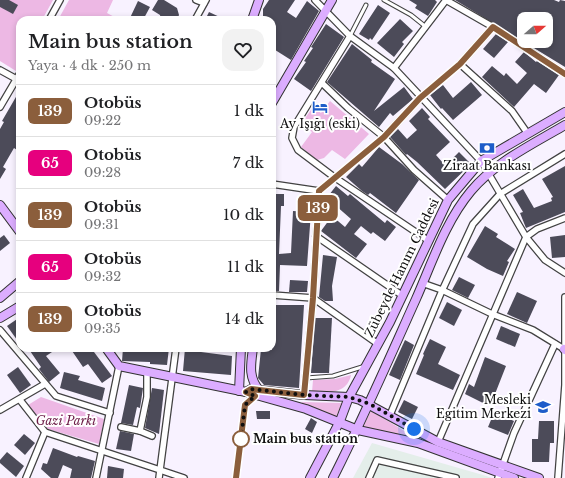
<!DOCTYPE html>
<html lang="tr">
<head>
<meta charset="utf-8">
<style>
	body { margin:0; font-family:"Libre Baskerville",serif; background:#f2f2f2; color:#202124; height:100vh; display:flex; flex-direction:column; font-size:15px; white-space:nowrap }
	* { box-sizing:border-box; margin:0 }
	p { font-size:13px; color:#757577 }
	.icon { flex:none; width:22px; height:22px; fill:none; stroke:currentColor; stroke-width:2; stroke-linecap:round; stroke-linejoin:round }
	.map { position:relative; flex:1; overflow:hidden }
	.side { position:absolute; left:16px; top:16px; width:260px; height:336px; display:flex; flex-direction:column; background:#fff; border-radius:12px; box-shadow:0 2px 6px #0003 }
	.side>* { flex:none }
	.badge { padding:0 8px; border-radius:6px; font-size:14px; line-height:26px }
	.needle { width:26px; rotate:70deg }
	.fabs { position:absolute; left:517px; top:12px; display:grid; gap:8px }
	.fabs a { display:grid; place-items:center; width:36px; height:36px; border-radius:8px; background:#fff; box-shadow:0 2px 6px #0003; font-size:20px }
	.you { position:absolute; width:20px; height:20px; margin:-10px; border:3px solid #fff; border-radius:50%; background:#1a73e8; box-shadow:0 0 0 6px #1a73e833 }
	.map>.badge { position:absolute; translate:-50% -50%; box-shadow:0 0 0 2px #fff }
	.round { display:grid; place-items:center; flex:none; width:42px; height:42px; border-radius:12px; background:#f2f2f2 }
	.head { display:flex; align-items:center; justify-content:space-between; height:68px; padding:0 12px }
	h1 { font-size:19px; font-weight:600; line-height:30px }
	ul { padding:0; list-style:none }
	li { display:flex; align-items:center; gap:12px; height:52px; padding:0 12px; border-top:1px solid #e0e0e0 }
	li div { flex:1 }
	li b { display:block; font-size:15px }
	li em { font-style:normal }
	li .badge { min-width:44px; font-weight:700; text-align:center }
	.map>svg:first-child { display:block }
</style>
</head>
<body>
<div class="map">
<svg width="565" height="478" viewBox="0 0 565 478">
	<rect width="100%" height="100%" fill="#f8f2ff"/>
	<!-- industrial -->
	<path fill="#e4eeea" d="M 372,443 L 483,475 L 492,478 L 353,478 Z"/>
	<!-- green -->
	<g fill="#edb8e4">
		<path d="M 0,0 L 53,0 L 42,20 L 20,20 L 20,63 L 16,71 L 0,61 Z"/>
		<path d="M 69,0 L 113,0 L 107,13 L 120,20 L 58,20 Z"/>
		<path d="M 330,101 L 369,134 L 345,159 L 332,150 L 324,158 L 317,160 L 301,147 L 312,132 L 301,124 L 313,107 L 321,113 Z"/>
		<path d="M 351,375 C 347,394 328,393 312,392 L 313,380 L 335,379 Z"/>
		<path d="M 41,397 L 104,419 L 99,444 L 48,429 L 28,405 Z"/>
		<path d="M 302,402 L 342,403 L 336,417 L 301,404 Z"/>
		<path d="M 371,411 L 413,436 L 412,439 L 363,427 Z"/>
	</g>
	<!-- building -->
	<g fill="#4c4b59" fill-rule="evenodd">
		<path d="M 0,0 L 9,0 L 18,5 L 13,14 L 0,7 Z"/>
		<path d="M 158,0 L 164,0 L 177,8 L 179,15 L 177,20 L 161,20 L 160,15 L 152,10 Z"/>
		<path d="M 269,0 L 295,0 L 287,12 L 296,18 L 307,1 L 319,11 L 291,60 L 272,48 L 272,20 L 263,20 L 263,9 Z"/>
		<path d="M 409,0 L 435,0 L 437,2 L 428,16 L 415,8 L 417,5 Z"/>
		<path d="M 455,0 L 554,0 L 559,2 L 560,0 L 565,1 L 565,67 ZM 524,19 L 546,19 L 546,41 L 524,41 Z"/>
		<path d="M 138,1 L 150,7 L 143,20 L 129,20 Z"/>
		<path d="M 378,5 L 390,13 L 372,40 L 370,38 L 369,40 L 359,34 Z"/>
		<path d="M 209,12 L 226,20 L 205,20 Z"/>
		<path d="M 400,19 L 413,31 L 402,42 L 404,44 L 394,57 L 377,43 Z"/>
		<path d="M 326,24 L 344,37 L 311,91 L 294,79 L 306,62 L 304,61 L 313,48 L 311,47 Z"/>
		<path d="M 496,34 L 508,42 L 494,58 L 483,49 Z"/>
		<path d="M 352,44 L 372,60 L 371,62 L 395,79 L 374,111 L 404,87 L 413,99 L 393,116 L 390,113 L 379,127 L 327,82 Z"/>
		<path d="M 524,52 L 536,62 L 537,61 L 559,75 L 546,93 L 534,84 L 514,107 L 482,77 L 492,66 L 504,76 L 506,73 L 517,84 L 527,73 L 515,62 Z"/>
		<path d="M 471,82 L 482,95 L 453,120 L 442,108 L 441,109 L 430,95 L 443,85 L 453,98 Z"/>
		<path d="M 20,90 L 20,146 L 17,150 L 14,148 L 3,167 L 6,169 L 0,179 L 0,129 L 4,122 L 2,121 Z"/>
		<path d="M 422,108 L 430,117 L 428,119 L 450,142 L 436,155 L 443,163 L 447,159 L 449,162 L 459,152 L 471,164 L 445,189 L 417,162 L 407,154 L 406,155 L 390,137 L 398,129 L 407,139 L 417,130 L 409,121 Z"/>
		<path d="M 379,147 L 402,164 L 419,180 L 396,213 L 370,193 L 368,195 L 362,191 L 346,177 L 359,164 L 362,167 Z"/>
		<path d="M 565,166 L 565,212 L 526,228 L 520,213 L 523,212 L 513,195 L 523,189 L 534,208 L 552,201 L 551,198 L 553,197 L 542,179 Z"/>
		<path d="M 336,186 L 348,196 L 350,194 L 385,223 L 387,220 L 396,227 L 385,241 L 373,232 L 371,234 L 361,226 L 354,234 L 367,244 L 356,258 L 321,231 L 332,216 L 345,227 L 351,219 L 335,205 L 334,207 L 325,200 Z"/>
		<path d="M 272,194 L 284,194 L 284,206 L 281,206 L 279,254 L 291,253 L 293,211 L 311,212 L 307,266 L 280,265 L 279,291 L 272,291 Z"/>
		<path d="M 485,226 L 498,234 L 496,237 L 515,249 L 507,261 L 509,262 L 503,276 L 487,269 L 467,257 Z"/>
		<path d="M 4,235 L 10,243 L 0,251 L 0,238 Z"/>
		<path d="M 565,235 L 565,257 L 552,258 L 550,237 Z"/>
		<path d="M 323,255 L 337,257 L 332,286 L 333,301 L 325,301 L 319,297 Z"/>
		<path d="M 459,277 L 475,285 L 468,298 L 452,290 Z"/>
		<path d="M 290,280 L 308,281 L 307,292 L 289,292 Z"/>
		<path d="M 517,292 L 537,301 L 527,323 L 507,314 Z"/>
		<path d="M 447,302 L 462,310 L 454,326 L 439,318 Z"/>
		<path d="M 272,305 L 304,305 L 299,388 L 264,385 L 258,378 L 261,349 L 272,350 Z"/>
		<path d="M 20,317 L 20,344 L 7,326 Z"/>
		<path d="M 315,318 L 332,318 L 329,373 L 311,373 Z"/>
		<path d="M 501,326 L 520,334 L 515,347 L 496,339 Z"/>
		<path d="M 430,339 L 446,347 L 438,364 L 460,375 L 453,390 L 416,374 L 424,355 L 423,354 Z"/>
		<path d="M 405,340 L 414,345 L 400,380 L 389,375 Z"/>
		<path d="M 28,348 L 49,348 L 52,352 L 46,356 L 60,373 L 49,382 L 39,369 L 41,367 Z"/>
		<path d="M 70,348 L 91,348 L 112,376 L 102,383 L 88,364 L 83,367 Z"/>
		<path d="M 123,348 L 169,348 L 167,365 L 150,364 L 150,362 L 122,361 Z"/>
		<path d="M 185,348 L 201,348 L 201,352 L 232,356 L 231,375 L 183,371 Z"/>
		<path d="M 485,357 L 506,366 L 495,394 L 493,392 L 487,405 L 465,394 L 469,384 L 474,387 Z"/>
		<path d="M 18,367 L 31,385 L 20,393 L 7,375 Z"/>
		<path d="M 64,372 L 80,376 L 78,380 L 105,388 L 102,401 L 60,388 Z"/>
		<path d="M 129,385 L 143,388 L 140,408 L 137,407 L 133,425 L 121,423 Z"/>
		<path d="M 152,388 L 164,390 L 159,434 L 145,428 Z"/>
		<path d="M 404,400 L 418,407 L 412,419 L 398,412 Z"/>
		<path d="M 256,411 L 270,411 L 270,419 L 257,419 Z"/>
		<path d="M 494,413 L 514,421 L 508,435 L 488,427 Z"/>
		<path d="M 311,418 L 317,422 L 312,433 L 305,429 Z"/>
		<path d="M 539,421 L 554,421 L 554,443 L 550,443 L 549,462 L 532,462 L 532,439 L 538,439 Z"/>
		<path d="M 120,431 L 134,434 L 131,451 L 116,449 Z"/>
		<path d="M 24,434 L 35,443 L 25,455 L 14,445 Z"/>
		<path d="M 53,448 L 77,457 L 78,456 L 95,461 L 91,478 L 70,478 L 72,469 L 63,465 L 58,478 L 51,478 L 41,469 L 43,463 L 47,464 Z"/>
		<path d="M 7,452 L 24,466 L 16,477 L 0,463 L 0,460 Z"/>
		<path d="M 108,466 L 124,469 L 123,478 L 107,478 Z"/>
	</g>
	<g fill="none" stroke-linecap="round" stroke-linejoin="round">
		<!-- lane casing -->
		<g stroke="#424242" stroke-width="5">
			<g id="lane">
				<path d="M 384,0 L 411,15 L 426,27"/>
				<path d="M 350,36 L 366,5"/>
				<path d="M 306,378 L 333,376 L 362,367"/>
				<path d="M 236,478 L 245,405 L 255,396"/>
			</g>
		</g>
		<!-- street casing -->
		<g stroke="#424242" stroke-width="8">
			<g id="street">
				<path d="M 196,0 L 204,3"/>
				<path d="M 315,0 L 350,36 L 394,68 L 481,161 L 526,237 L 545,260 L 565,273"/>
				<path d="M 446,0 L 493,27 L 565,74"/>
				<path d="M 49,20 L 60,0"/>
				<path d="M 195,20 L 206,0"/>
				<path d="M 350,36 L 294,127 L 292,138 L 298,150 L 334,177 L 429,241"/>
				<path d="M 460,64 L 512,111 L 528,134"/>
				<path d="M 394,68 L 446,0"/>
				<path d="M 0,70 L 20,81"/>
				<path d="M 323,84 L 348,108 L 384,137 L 414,170 L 448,200"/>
				<path d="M 0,107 L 20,73"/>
				<path d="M 272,184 L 319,191"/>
				<path d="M 316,236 L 403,296"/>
				<path d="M 422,283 L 442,290 L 492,314 L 533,330 L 564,349"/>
				<path d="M 272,295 L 313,298 L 378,344"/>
				<path d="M 0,330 L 56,396 L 110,413"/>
				<path d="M 176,348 L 160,470 L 184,478"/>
				<path d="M 147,372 L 147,397 L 140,431 L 152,436"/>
				<path d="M 304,395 L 313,298 L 319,191 L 384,137 L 420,98 L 460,64 L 493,27"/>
				<path d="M 20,400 L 45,432 L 160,470 L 159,478"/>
				<path d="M 0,410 L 45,384"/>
				<path d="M 390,415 L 441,293 L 473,224 L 500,194 L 565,154"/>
				<path d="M 121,427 L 140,431"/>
				<path d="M 438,442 L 526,237 L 537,229 L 565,218"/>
				<path d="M 26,478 L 45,432"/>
				<path d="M 96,478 L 119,366"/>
				<path d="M 369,478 L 377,460 L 456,478"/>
				<path d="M 498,478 L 514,433 L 555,344"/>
				<path d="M 558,478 L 565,385 L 565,297"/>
			</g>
		</g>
		<!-- secondary casing -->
		<g stroke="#313131" stroke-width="10">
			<g id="secondary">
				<path d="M 252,20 L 259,0"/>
				<path d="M 272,103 L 332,0"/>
				<path d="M 0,205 L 20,232"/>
				<path d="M 0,298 L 20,281"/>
				<path d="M 0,318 L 20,306"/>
				<path d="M 106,348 L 119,366 L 246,392 L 306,409 L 358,430 L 418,443 L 514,478"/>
				<path d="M 253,348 C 251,364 248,377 259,390"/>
				<path d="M 564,349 L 565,350"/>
				<path d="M 239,391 L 241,348"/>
				<path d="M 246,392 L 251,389 L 259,390 L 304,395 L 349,397 L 360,400 L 438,442 L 539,478"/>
				<path d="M 310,478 L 340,421 L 349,397 L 390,322 L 448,200 L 481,161 L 565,112"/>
				<path d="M 333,478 C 363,419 389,359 416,299 C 432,263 445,222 471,191 C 495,162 533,144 565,125"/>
			</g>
		</g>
		<!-- lane -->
		<use href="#lane" stroke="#fff" stroke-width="3"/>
		<!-- street -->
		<use href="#street" stroke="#fff" stroke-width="5.5"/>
		<!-- secondary -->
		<use href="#secondary" stroke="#dcadff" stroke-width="8"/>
	</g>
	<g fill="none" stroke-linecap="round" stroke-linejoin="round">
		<!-- line casing -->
		<g stroke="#fff" stroke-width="9">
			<path id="line" d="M 236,478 L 245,405 L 255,396 L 246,392 L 251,389 L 259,390 L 304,395 L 313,298 L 319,191 L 384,137 L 420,98 L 460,64 L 493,27 L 565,74"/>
		</g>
		<!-- line -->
		<use href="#line" stroke="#8b5e3c" stroke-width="6"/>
		<!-- walk -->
		<path stroke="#0f0f0f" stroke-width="4" stroke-dasharray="0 7.2" d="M 241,439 L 245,405 L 255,396 L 246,392 L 251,389 L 304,395 L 349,397 L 370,404 L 414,429"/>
	</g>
	<!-- icons -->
	<defs>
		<g id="hotel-bare" transform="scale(1.2)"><path d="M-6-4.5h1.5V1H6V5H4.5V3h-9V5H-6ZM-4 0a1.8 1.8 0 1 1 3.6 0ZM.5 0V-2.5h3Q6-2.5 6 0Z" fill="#1e5dc9" stroke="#fff" stroke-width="2.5" paint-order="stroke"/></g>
		<g id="bank-bare" transform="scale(1.2)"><path d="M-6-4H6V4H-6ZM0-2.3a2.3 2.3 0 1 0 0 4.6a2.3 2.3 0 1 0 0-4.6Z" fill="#1e5dc9" stroke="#fff" stroke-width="2.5" paint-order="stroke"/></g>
		<g id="school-bare" transform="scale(1.2)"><path d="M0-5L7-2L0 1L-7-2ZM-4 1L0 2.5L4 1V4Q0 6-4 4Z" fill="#1e5dc9" stroke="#fff" stroke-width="2.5" paint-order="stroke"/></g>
	</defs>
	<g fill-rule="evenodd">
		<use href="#hotel-bare" x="320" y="107"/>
		<use href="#bank-bare" x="487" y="148"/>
		<use href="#school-bare" x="543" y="407"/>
	</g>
	<!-- markers -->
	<circle fill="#fff" stroke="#8b5e3c" stroke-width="2" cx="241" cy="439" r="8"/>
	<g text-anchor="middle" stroke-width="4" stroke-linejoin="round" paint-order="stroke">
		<!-- poi labels -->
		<g font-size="12" fill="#0f0f0f" stroke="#fff">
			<text x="320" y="128">Ay Işığı (eski)</text>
			<text x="487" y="170">Ziraat Bankası</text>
			<text x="531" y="404" text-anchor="end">Mesleki<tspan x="531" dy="14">Egitim Merkezi</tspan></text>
		</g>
		<!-- street labels -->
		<g font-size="12" fill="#0f0f0f" stroke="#fff">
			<text transform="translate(402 268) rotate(-64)" y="4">Zübeyde Hanım Caddesi</text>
		</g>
		<!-- park labels -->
		<g font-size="12" font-style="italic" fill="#6c1b46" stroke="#fff">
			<text x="66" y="425">Gazi Parkı</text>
		</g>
		<!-- stop labels -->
		<g font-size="12" font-weight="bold" fill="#0f0f0f" stroke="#fff" text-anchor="start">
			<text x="253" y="443">Main bus station</text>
		</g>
	</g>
</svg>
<div class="fabs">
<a><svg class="needle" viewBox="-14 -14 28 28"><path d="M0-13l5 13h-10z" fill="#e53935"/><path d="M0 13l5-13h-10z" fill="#757577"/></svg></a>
</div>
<div class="you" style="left:414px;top:429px"></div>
<b class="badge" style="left:318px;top:208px;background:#8b5e3c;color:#fff">139</b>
<section class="side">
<div class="head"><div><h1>Main bus station</h1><p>Yaya · 4 dk · 250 m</p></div><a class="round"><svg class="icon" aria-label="heart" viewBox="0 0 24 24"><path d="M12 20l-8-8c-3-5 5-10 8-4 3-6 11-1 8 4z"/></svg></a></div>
<ul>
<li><span class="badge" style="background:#8b5e3c;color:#fff">139</span><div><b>Otobüs</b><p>09:22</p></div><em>1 dk</em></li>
<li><span class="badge" style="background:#e6007e;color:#fff">65</span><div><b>Otobüs</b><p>09:28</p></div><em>7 dk</em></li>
<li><span class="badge" style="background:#8b5e3c;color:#fff">139</span><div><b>Otobüs</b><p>09:31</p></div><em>10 dk</em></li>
<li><span class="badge" style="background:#e6007e;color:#fff">65</span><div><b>Otobüs</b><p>09:32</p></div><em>11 dk</em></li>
<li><span class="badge" style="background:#8b5e3c;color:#fff">139</span><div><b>Otobüs</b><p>09:35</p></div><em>14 dk</em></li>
</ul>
</section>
</div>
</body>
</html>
